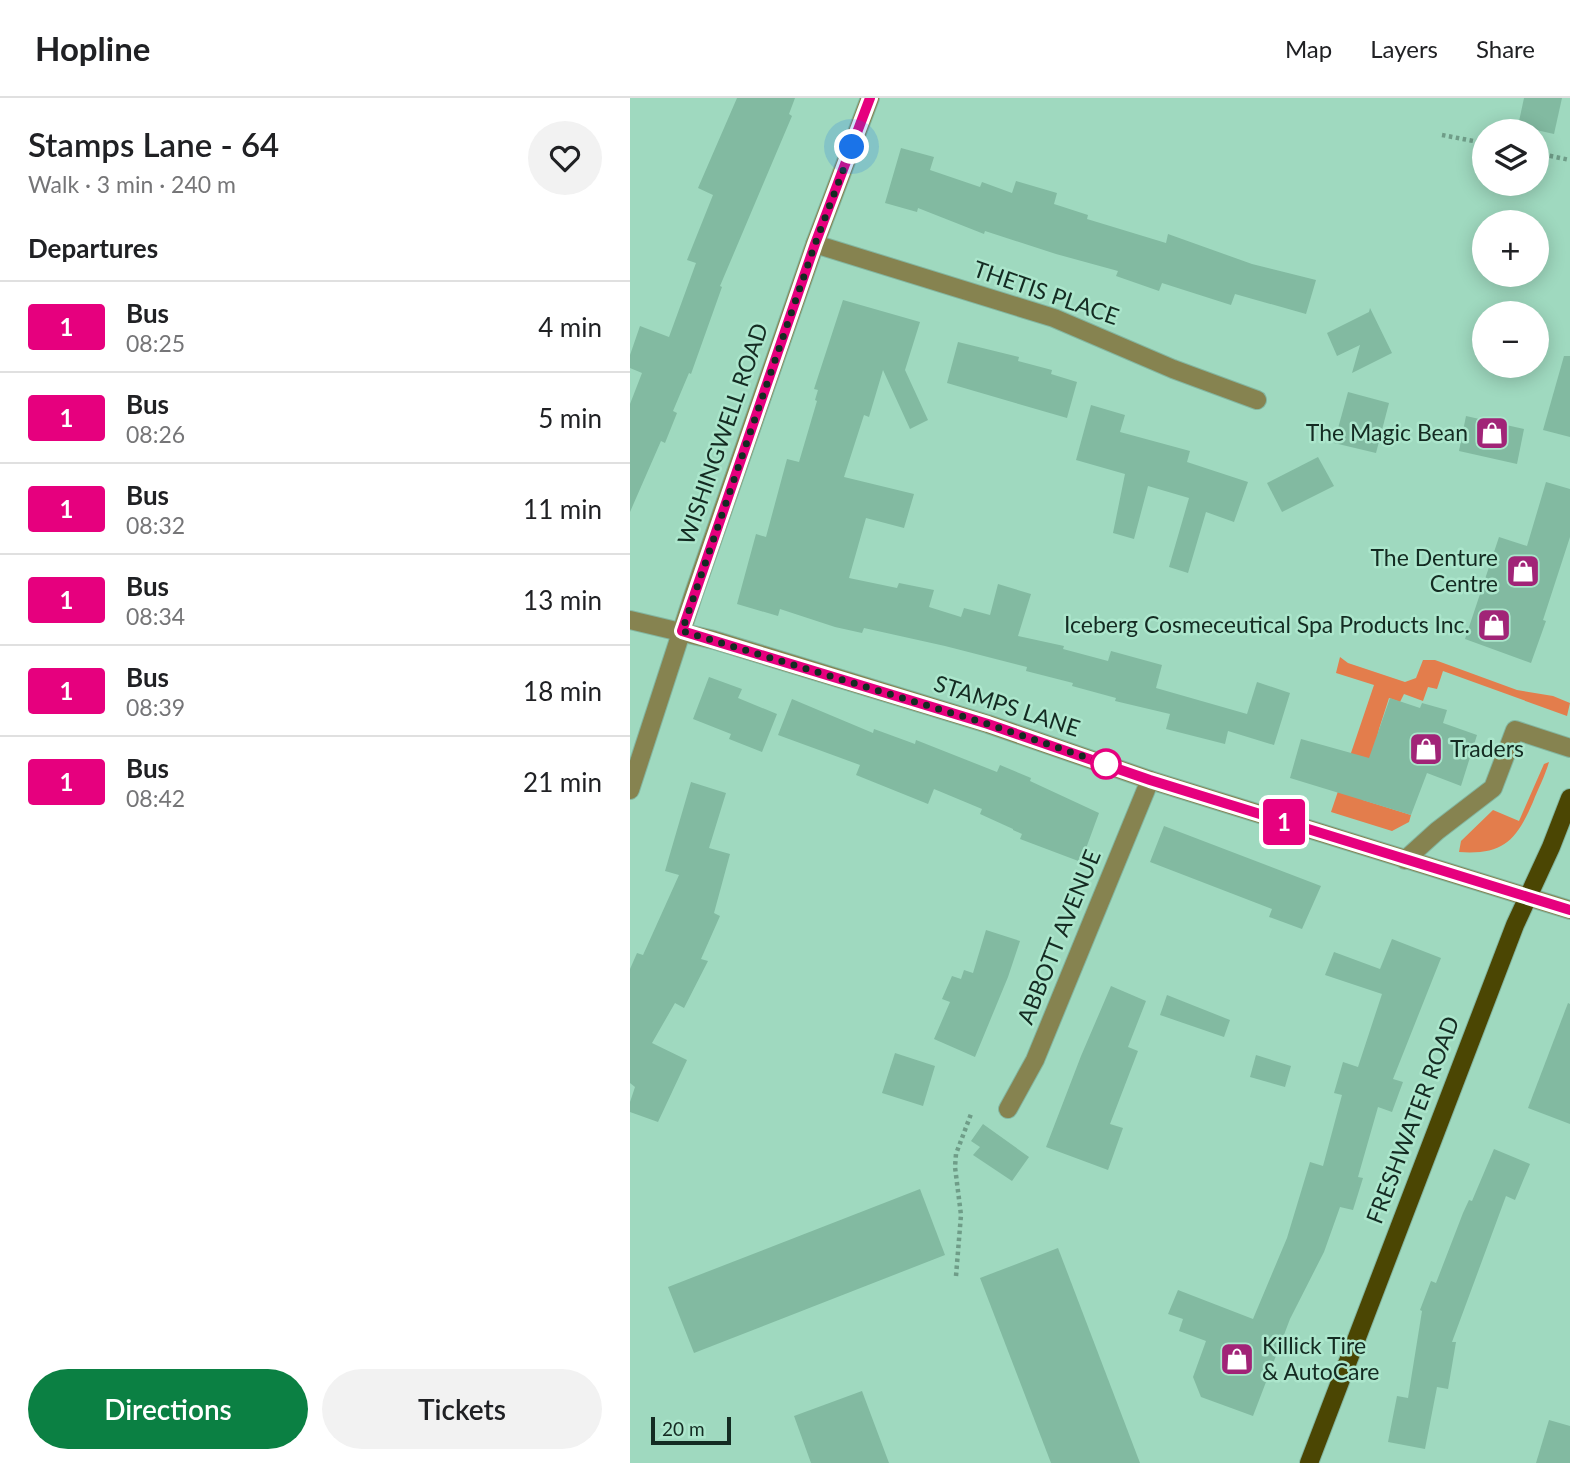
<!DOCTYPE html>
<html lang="en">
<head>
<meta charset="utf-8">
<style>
	body { margin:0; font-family:Lato,sans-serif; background:#f2f2f2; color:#202124; height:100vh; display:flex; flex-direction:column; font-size:26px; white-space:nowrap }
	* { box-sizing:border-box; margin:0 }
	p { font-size:23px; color:#757577 }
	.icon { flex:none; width:38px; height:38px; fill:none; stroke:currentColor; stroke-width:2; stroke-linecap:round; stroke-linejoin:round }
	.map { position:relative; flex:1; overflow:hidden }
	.side { display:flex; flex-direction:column; background:#fff; width:630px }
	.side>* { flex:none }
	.badge { padding:0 14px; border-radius:5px; font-size:24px; line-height:46px }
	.fabs { position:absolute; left:842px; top:21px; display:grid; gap:14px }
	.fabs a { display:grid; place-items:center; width:77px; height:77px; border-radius:50%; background:#fff; box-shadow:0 4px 18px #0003; font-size:35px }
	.scale { position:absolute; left:21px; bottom:18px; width:80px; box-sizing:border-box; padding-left:7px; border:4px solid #142b22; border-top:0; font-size:19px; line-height:24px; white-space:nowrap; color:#142b22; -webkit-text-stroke:5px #ace6cc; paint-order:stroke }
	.you { position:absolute; width:35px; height:35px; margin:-18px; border:5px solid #fff; border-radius:50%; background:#1a73e8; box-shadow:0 0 0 10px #1a73e833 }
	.map>.badge { position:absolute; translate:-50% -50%; box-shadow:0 0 0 4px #fff }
	h2 { padding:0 28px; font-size:26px; line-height:63px }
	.round { display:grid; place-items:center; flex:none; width:74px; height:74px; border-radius:37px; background:#f2f2f2 }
	.summary { display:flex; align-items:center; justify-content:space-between; height:119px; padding:0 28px }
	h1 { font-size:33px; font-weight:600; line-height:52px }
	.primary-button { display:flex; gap:14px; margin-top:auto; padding:14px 28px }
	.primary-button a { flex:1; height:80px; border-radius:42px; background:#0b8043; color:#fff; font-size:28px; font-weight:600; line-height:80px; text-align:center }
	.primary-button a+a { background:#f2f2f2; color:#202124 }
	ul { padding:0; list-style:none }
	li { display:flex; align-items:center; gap:21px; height:91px; padding:0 28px; border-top:2px solid #e0e0e0 }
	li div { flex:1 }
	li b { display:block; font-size:26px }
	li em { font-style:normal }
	li .badge { min-width:77px; font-weight:700; text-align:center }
	header { display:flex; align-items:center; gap:42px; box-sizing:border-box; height:98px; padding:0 35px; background:#fff; border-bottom:2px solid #e0e0e0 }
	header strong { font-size:33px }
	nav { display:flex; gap:38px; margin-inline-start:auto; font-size:24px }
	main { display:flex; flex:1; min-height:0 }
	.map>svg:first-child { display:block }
</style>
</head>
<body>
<header>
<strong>Hopline</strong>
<nav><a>Map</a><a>Layers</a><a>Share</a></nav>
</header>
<main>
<section class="side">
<div class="summary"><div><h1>Stamps Lane - 64</h1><p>Walk · 3 min · 240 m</p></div><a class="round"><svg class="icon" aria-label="heart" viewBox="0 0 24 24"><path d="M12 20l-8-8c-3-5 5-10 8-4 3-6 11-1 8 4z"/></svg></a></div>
<h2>Departures</h2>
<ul>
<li><span class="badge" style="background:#e6007e;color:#fff">1</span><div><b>Bus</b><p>08:25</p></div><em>4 min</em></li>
<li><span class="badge" style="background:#e6007e;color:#fff">1</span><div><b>Bus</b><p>08:26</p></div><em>5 min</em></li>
<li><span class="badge" style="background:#e6007e;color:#fff">1</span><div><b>Bus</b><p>08:32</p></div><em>11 min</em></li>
<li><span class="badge" style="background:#e6007e;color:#fff">1</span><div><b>Bus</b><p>08:34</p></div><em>13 min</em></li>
<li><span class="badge" style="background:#e6007e;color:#fff">1</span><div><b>Bus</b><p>08:39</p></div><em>18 min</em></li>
<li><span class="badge" style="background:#e6007e;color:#fff">1</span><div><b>Bus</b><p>08:42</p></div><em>21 min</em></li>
</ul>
<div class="primary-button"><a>Directions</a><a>Tickets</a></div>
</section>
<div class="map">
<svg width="940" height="1365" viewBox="0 0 940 1365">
	<rect width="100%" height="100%" fill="#9fd9bf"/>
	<!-- green -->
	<g fill="#e37d4c">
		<path d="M 710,559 L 718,565 L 775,584 L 786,580 L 793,562 L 805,562 L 887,592 L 923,598 L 940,605 L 937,618 L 813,573 L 807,591 L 798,589 L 793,603 L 774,596 L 770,604 L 759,600 L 749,631 L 733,702 L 781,717 L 779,724 L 762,733 L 701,714 L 744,587 L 706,575 Z"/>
		<path d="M 919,664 C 915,678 908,691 903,704 C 886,743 873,757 829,754 L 831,743 L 863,712 L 889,723 L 914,666 Z"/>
	</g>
	<!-- building -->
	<g fill="#82baa1">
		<path d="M 107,0 L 165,0 L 159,16 L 162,18 L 90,188 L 92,189 L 61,276 L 59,275 L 43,313 L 47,315 L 35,345 L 31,343 L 0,414 L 0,306 L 12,275 L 0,270 L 0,257 L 10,228 L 39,239 L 66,165 L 57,162 L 83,97 L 68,90 Z"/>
		<path d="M 894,0 L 932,0 L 924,36 L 888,28 Z"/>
		<path d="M 271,50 L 304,59 L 300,72 L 350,89 L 352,84 L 382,95 L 386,83 L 427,95 L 424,106 L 458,117 L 457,121 L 536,145 L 538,136 L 622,166 L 686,182 L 676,216 L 605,196 L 601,207 L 532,185 L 529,193 L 486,178 L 488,173 L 426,156 L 355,133 L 354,136 L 288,110 L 287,114 L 255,105 Z"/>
		<path d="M 213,202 L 290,224 L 275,272 L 298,322 L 280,331 L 253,272 L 239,319 L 234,317 L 214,379 L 284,396 L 274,430 L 236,420 L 219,480 L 267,490 L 269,485 L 304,492 L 299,509 L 331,519 L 334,510 L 360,517 L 368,486 L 401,496 L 388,538 L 434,548 L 433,551 L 478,563 L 481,553 L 532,567 L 526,590 L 617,616 L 627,584 L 660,595 L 644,647 L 598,633 L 595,646 L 536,631 L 540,616 L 485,603 L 486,600 L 442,588 L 443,585 L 396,573 L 397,569 L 315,548 L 234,530 L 232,535 L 205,529 L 150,511 L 148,518 L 107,506 L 126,436 L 136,439 L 157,361 L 169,364 L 187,303 L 185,302 L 188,292 L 184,291 Z"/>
		<path d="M 740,210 L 762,255 L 722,275 L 730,247 L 707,258 L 697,235 L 739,214 Z"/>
		<path d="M 328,244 L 389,259 L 388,263 L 422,272 L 421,276 L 447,284 L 437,320 L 317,285 Z"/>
		<path d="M 934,258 L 940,258 L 940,339 L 913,332 Z"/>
		<path d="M 718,294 L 759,305 L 746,355 L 704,345 Z"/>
		<path d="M 461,307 L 495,317 L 490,334 L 560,353 L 557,364 L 618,384 L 604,424 L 576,414 L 558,475 L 539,469 L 559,400 L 518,388 L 504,441 L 483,435 L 495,376 L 446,362 Z"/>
		<path d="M 836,318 L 894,331 L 887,366 L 829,353 Z"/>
		<path d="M 688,359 L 704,388 L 652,414 L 637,385 Z"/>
		<path d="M 916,384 L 940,391 L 940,439 L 913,522 L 916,523 L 901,565 L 835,541 L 869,439 L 897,448 Z"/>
		<path d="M 79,579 L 112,591 L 108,600 L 147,616 L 132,654 L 99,641 L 101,636 L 63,621 Z"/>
		<path d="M 760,600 L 790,610 L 792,605 L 817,612 L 813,625 L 847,637 L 831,688 L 797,675 L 781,717 L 660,680 L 671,641 L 739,660 Z"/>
		<path d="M 162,601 L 243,635 L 244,631 L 285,646 L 286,642 L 367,674 L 370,667 L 401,680 L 400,683 L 469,715 L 451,764 L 390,741 L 392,736 L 383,732 L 383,731 L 350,716 L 352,711 L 304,691 L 298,706 L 226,677 L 230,667 L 148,637 Z"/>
		<path d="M 61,684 L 96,695 L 79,750 L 100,756 L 84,815 L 90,818 L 71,861 L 78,863 L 54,910 L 45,905 L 22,945 L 57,962 L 28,1024 L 0,1014 L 0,1004 L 5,989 L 0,985 L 0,871 L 7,855 L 13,857 L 49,777 L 35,773 Z"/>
		<path d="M 534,728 L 691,788 L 672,831 L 639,819 L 642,811 L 520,764 Z"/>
		<path d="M 356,832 L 390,843 L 378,879 L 345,959 L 304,941 L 320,904 L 312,901 L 322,878 L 331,881 L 334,872 L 343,875 Z"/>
		<path d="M 762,841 L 811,860 L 763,981 L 773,984 L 762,1014 L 748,1009 L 728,1079 L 733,1080 L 723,1112 L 710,1109 L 694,1154 L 660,1221 L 623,1318 L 571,1299 L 563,1279 L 576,1243 L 549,1233 L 553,1221 L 538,1216 L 548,1192 L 623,1221 L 657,1140 L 680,1064 L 693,1068 L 712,997 L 704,995 L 713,964 L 728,969 L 752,896 L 695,877 L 704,854 L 750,871 Z"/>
		<path d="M 481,888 L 516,903 L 498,949 L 508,953 L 480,1026 L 493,1030 L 478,1072 L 416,1049 L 451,958 Z"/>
		<path d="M 537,897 L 600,922 L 594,939 L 530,917 Z"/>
		<path d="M 938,905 L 940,906 L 940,1026 L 898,1010 Z"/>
		<path d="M 265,955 L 305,968 L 293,1008 L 252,995 Z"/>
		<path d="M 626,957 L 661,968 L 655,989 L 620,979 Z"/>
		<path d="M 353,1026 L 399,1059 L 382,1083 L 343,1057 L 350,1049 L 341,1043 Z"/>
		<path d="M 864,1051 L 900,1066 L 885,1102 L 876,1098 L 822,1244 L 826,1244 L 818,1291 L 807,1289 L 795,1351 L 758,1344 L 767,1298 L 778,1300 L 792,1213 L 790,1212 L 801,1183 L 806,1185 L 833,1115 L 839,1102 L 842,1103 Z"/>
		<path d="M 290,1091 L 315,1157 L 64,1255 L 38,1189 Z"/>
		<path d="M 428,1150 L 510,1365 L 421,1365 L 350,1180 Z"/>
		<path d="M 232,1293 L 259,1365 L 181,1365 L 164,1318 Z"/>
		<path d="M 919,1322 L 940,1328 L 940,1365 L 906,1365 Z"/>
	</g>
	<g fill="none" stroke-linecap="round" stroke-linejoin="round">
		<!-- minor casing -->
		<g stroke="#83b6a0" stroke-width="20">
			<g id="minor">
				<path d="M 185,146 L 424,220 L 543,271 L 627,302"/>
				<path d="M 0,522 L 84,542 L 358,626 L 520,682 L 940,812"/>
				<path d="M 0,692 L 63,498 L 185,146 L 240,0"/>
				<path d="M 775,762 L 807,733 L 863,690 L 885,632 L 940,650"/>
				<path d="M 378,1011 L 405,962 L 520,682"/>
			</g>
		</g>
		<!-- major casing -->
		<g stroke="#83b6a0" stroke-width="20">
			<path id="major" d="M 679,1365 L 885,827 L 921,749 L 940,700"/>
		</g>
		<!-- path -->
		<g stroke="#6f9d88" stroke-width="4.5" stroke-dasharray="3.5 3.5" stroke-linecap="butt">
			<path d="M 812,37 L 854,45"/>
			<path d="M 906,55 L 940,62"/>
			<path d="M 326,1178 L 331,1117 L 325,1069 L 326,1056 L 341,1016"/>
		</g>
		<!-- minor -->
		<use href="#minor" stroke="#868350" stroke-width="18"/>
		<!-- major -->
		<use href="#major" stroke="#4b4603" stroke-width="18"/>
	</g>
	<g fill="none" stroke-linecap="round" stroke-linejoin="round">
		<!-- line casing -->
		<g stroke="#fff" stroke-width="16">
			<path id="line" d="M 240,0 L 185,146 L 52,533 L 358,626 L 520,682 L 940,812"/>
		</g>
		<!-- line -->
		<use href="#line" stroke="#e6007e" stroke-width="10"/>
		<!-- walk -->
		<path stroke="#142b22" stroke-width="7" stroke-dasharray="0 12.6" d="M 222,49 L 185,146 L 52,533 L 358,626 L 476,666"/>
	</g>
	<!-- icons -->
	<defs>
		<g id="shop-square" transform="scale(1.75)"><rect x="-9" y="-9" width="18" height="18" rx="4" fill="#a12477" stroke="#ace6cc"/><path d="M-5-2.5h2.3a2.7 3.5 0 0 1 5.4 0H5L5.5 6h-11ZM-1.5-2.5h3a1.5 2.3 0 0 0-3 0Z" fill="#fff"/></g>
	</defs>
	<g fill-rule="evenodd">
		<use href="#shop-square" x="862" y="335"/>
		<use href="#shop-square" x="893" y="473"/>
		<use href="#shop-square" x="864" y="527"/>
		<use href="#shop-square" x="796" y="651"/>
		<use href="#shop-square" x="607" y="1261"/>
	</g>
	<!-- markers -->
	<circle fill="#fff" stroke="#e6007e" stroke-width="3.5" cx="476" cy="666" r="14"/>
	<g text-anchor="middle" stroke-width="5" stroke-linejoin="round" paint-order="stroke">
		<!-- street labels -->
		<g font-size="23" fill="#142b22" stroke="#ace6cc">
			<text transform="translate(416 195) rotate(19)" y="8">THETIS PLACE</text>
			<text transform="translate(93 336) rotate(-71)" y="8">WISHINGWELL ROAD</text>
			<text transform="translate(377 608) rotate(18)" y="8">STAMPS LANE</text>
			<text transform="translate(429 839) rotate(-68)" y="8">ABBOTT AVENUE</text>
			<text transform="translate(783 1022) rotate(-69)" y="8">FRESHWATER ROAD</text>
		</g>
		<!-- poi labels -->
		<g font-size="23" fill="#142b22" stroke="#ace6cc" text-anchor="end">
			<text x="838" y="343">The Magic Bean</text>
			<text x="868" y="468">The Denture<tspan x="868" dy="26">Centre</tspan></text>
			<text x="840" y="535">Iceberg Cosmeceutical Spa Products Inc.</text>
			<text x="820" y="659" text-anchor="start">Traders</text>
			<text x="632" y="1256" text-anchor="start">Killick Tire<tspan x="632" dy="26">&amp; AutoCare</tspan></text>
		</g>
	</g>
</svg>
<div class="fabs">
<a><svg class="icon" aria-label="layers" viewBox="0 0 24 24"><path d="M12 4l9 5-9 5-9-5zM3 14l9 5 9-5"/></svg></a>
<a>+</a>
<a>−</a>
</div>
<div class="scale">20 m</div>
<div class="you" style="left:222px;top:49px"></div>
<b class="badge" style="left:654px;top:724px;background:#e6007e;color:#fff">1</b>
</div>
</main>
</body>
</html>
